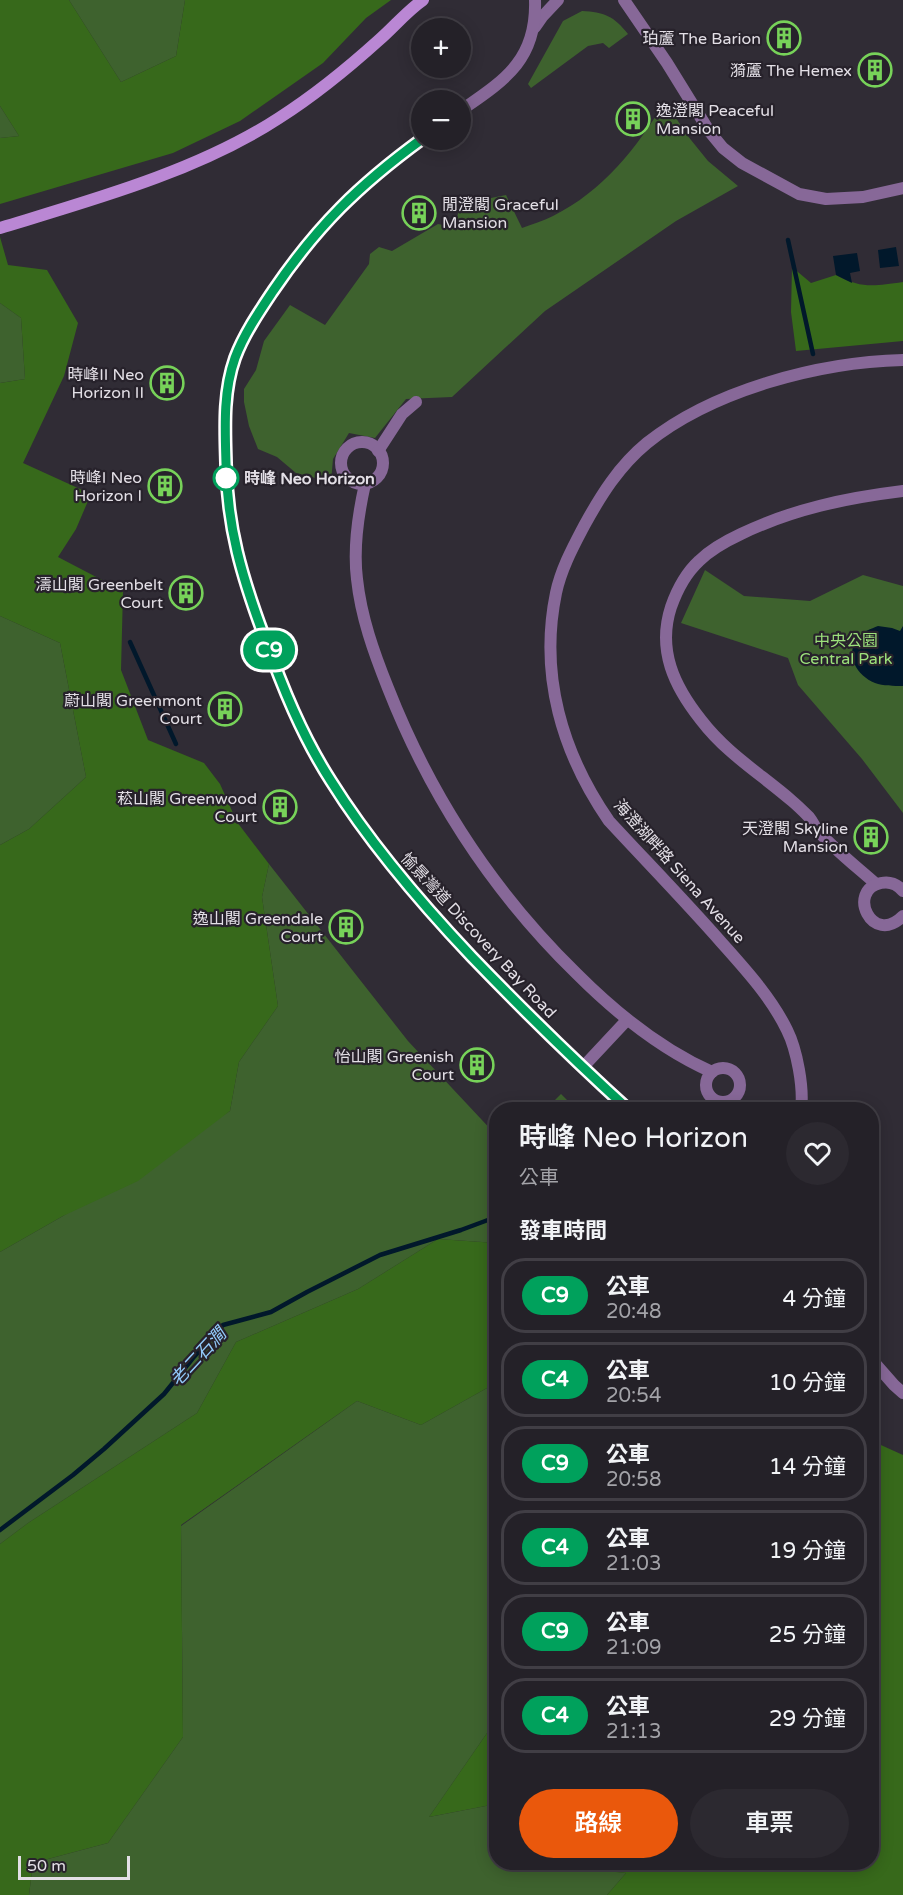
<!DOCTYPE html>
<html lang="zh-TW">
<head>
<meta charset="utf-8">
<style>
	body { margin:0; font-family:"Varela Round","Noto Sans TC",sans-serif; background:#2c2930; color:#f1f3f6; height:100vh; display:flex; flex-direction:column; font-size:22px; white-space:nowrap }
	* { box-sizing:border-box; margin:0 }
	p { font-size:20px; color:#a3a3a8 }
	.icon { flex:none; width:33px; height:33px; fill:none; stroke:currentColor; stroke-width:2; stroke-linecap:round; stroke-linejoin:round }
	.map { position:relative; flex:1; overflow:hidden }
	.sheet { position:absolute; left:489px; top:1102px; width:390px; height:768px; display:flex; flex-direction:column; background:#242128; border-radius:24px; box-shadow:0 3px 15px #0003,0 0 0 2px #413e45 }
	.sheet>* { flex:none }
	.badge { padding:0 12px; border-radius:20px; font-size:21px; line-height:39px }
	.controls { position:absolute; left:411px; top:18px; display:grid; gap:12px }
	.controls a { display:grid; place-items:center; width:60px; height:60px; border-radius:50%; background:#242128; box-shadow:0 3px 15px #0003,0 0 0 2px #413e45; font-size:30px }
	.scale { position:absolute; left:18px; bottom:15px; width:112px; box-sizing:border-box; padding-left:6px; border:3px solid #e3dfe6; border-top:0; font-size:16px; line-height:21px; white-space:nowrap; color:#e3dfe6; -webkit-text-stroke:4px #27222b; paint-order:stroke }
	.map>.badge { position:absolute; translate:-50% -50%; box-shadow:0 0 0 3px #fff }
	h2 { padding:0 30px; font-size:22px; line-height:54px }
	.round { display:grid; place-items:center; flex:none; width:63px; height:63px; border-radius:32px; background:#2c2930 }
	.headline { display:flex; align-items:center; justify-content:space-between; height:102px; padding:0 30px }
	h1 { font-size:28px; font-weight:600; line-height:45px }
	.action { display:flex; gap:12px; margin-top:auto; padding:12px 30px }
	.action a { flex:1; height:69px; border-radius:36px; background:#ea580c; color:#fff; font-size:24px; font-weight:600; line-height:69px; text-align:center }
	.action a+a { background:#2c2930; color:#f1f3f6 }
	ul { padding:0; list-style:none }
	li { display:flex; align-items:center; gap:18px; height:75px; margin:0 12px 9px; padding:0 18px; border:3px solid #413e45; border-radius:24px }
	li div { flex:1 }
	li b { display:block; font-size:22px }
	li em { font-style:normal }
	li .badge { min-width:66px; font-weight:700; text-align:center }
	.map>svg:first-child { display:block }
</style>
</head>
<body>
<div class="map">
<svg width="903" height="1895" viewBox="0 0 903 1895">
	<rect width="100%" height="100%" fill="#302c35"/>
	<!-- green -->
	<g fill="#3e622e">
		<path d="M 69,0 L 185,0 L 176,56 L 121,82 Z"/>
		<path d="M 582,11 C 604,12 614,16 628,34 L 609,48 L 603,43 L 588,46 L 531,88 L 528,84 L 563,21 Z"/>
		<path d="M 665,101 L 687,135 L 708,161 L 738,186 L 676,221 L 545,311 L 452,397 L 406,399 L 375,438 L 349,433 L 333,459 L 331,482 L 296,473 L 277,457 L 258,449 L 249,426 L 244,402 L 244,389 L 256,370 L 264,341 L 290,305 L 325,325 L 369,264 L 370,254 L 379,247 L 392,251 L 438,224 L 454,227 L 461,204 L 506,195 L 522,228 C 532,224 543,221 553,216 C 603,191 637,148 665,101 Z"/>
		<path d="M 0,106 L 19,136 L 0,138 Z"/>
		<path d="M 0,303 L 21,318 L 25,379 L 0,383 Z"/>
		<path d="M 705,570 L 744,596 L 810,601 L 863,575 L 903,586 L 903,813 L 862,759 L 798,685 L 788,658 L 681,623 Z"/>
		<path d="M 0,616 L 60,643 L 86,777 L 29,829 L 0,845 Z"/>
		<path d="M 269,864 L 408,1041 L 496,1135 L 496,1243 L 438,1239 L 358,1289 L 236,1342 L 197,1413 L 28,1523 L 0,1544 L 0,1252 L 63,1216 L 230,1111 L 239,1062 L 278,1006 L 262,897 Z"/>
		<path d="M 561,1094 L 575,1108 L 573,1110 L 545,1110 Z"/>
		<path d="M 496,1383 L 496,1720 L 429,1817 L 496,1804 L 496,1863 L 533,1863 L 626,1873 L 607,1895 L 29,1895 L 33,1863 L 108,1843 L 183,1737 L 181,1526 L 357,1401 L 421,1425 Z"/>
	</g>
	<!-- forest -->
	<g fill="#37691b">
		<path d="M 0,0 L 69,0 L 121,82 L 176,56 L 185,0 L 391,0 L 366,18 L 323,63 L 240,121 L 173,153 L 0,204 L 0,138 L 19,136 L 0,106 Z"/>
		<path d="M 0,237 L 8,265 L 47,270 L 78,323 L 64,376 L 23,463 L 91,494 L 76,529 L 58,557 L 123,591 L 121,670 L 148,740 L 204,763 L 220,784 L 237,822 L 269,864 L 262,897 L 278,1006 L 239,1062 L 230,1111 L 138,1181 L 63,1216 L 0,1252 L 0,845 L 29,829 L 86,777 L 60,643 L 0,616 L 0,383 L 25,379 L 21,318 L 0,303 Z"/>
		<path d="M 792,267 L 811,283 L 836,275 C 862,289 874,286 903,282 L 903,341 L 796,351 L 791,312 Z"/>
		<path d="M 438,1239 L 496,1243 L 496,1383 L 421,1425 L 357,1401 L 181,1525 L 183,1737 L 108,1843 L 33,1863 L 29,1895 L 0,1895 L 0,1544 L 28,1523 L 197,1413 L 236,1342 L 358,1289 Z"/>
		<path d="M 872,1441 L 903,1455 L 903,1895 L 607,1895 L 626,1873 L 532,1864 L 872,1863 Z"/>
		<path d="M 496,1720 L 496,1804 L 429,1817 Z"/>
	</g>
	<!-- water -->
	<g fill="#01182b">
		<path d="M 896,247 L 899,266 L 880,268 L 878,250 Z"/>
		<path d="M 857,253 L 860,271 L 850,273 L 852,283 L 836,275 L 833,256 Z"/>
		<path d="M 878,626 L 892,628 L 900,631 L 903,626 L 903,686 C 894,686 883,686 875,683 C 857,676 844,654 858,638 C 863,631 871,629 878,626 Z"/>
	</g>
	<g fill="none" stroke-linecap="round" stroke-linejoin="round">
		<!-- stream -->
		<g stroke="#01182b" stroke-width="4.5">
			<path d="M 788,240 L 813,354"/>
			<path d="M 130,642 L 176,744"/>
			<path d="M 0,1530 L 73,1475 L 104,1449 L 164,1394 L 193,1358 L 223,1325 L 271,1312 L 307,1292 L 380,1255 L 461,1230 L 496,1217"/>
		</g>
		<!-- minor -->
		<g stroke="#876898" stroke-width="12">
			<path d="M 624,0 L 667,63 L 709,131 L 723,148 L 742,163 L 799,194 L 826,199 L 863,197 L 903,188"/>
			<circle cx="362" cy="463" r="21"/>
			<path d="M 378,451 L 402,414 L 416,402"/>
			<path d="M 365,484 C 358,515 353,547 357,579 C 361,617 374,653 388,688 C 430,795 494,893 577,974 C 617,1014 660,1049 712,1072"/>
			<path d="M 876,884 C 857,867 836,851 819,832 C 815,828 813,822 809,817 C 804,812 798,806 792,801 C 761,774 727,754 701,720 C 674,686 657,650 671,607 C 677,590 686,573 699,561 C 711,549 726,541 741,534 C 793,509 846,498 903,491"/>
			<path d="M 903,891 C 897,884 890,881 881,883 C 846,890 872,947 903,916"/>
			<path d="M 583,1067 L 627,1020"/>
			<circle cx="723" cy="1085" r="17"/>
		</g>
		<!-- tertiary -->
		<g stroke="#876898" stroke-width="12">
			<path d="M 535,27 L 542,17 L 558,0"/>
			<path d="M 460,111 C 505,80 537,60 535,0"/>
			<path d="M 422,139 C 360,184 316,227 273,291 C 259,312 244,334 235,358 C 223,392 225,428 226,463 C 227,527 242,577 264,636 C 282,686 303,736 331,781 C 369,842 415,896 464,948 C 517,1004 572,1058 630,1110"/>
			<path d="M 801,1110 C 804,1088 797,1050 787,1030 C 771,997 745,969 721,942 C 685,901 646,861 609,821 C 562,753 539,675 556,593 C 561,569 573,547 584,526 C 601,495 619,466 647,443 C 713,390 819,362 903,360"/>
			<path d="M 872,1360 L 894,1385 L 903,1393"/>
		</g>
		<!-- secondary -->
		<path stroke="#ba87d4" stroke-width="12" d="M 0,228 C 92,200 198,171 279,118 C 315,95 348,68 379,40 C 394,27 407,11 423,0"/>
	</g>
	<g fill="none" stroke-linecap="round" stroke-linejoin="round">
		<!-- line casing -->
		<g stroke="#fff" stroke-width="14">
			<path id="line" d="M 422,139 C 359,185 317,226 273,291 C 259,312 244,334 235,358 C 223,392 225,428 226,463 C 227,527 242,577 264,636 C 282,686 302,736 331,781 C 371,845 420,902 472,957 C 523,1010 575,1061 629,1110"/>
		</g>
		<!-- line -->
		<use href="#line" stroke="#00a15c" stroke-width="9"/>
	</g>
	<!-- icons -->
	<defs>
		<g id="building-ring" transform="scale(1.725)"><circle r="9.5" fill="#27222b" stroke="#77d259" stroke-width="1.5"/><path d="M-4-6H4V6H1V3H-1V6H-4ZM-2.5-4.3h1.7v1.8h-1.7ZM.8-4.3h1.7v1.8H.8ZM-2.5-1h1.7V.8h-1.7ZM.8-1h1.7V.8H.8Z" fill="#77d259"/></g>
	</defs>
	<g fill-rule="evenodd">
		<use href="#building-ring" x="784" y="38"/>
		<use href="#building-ring" x="875" y="70"/>
		<use href="#building-ring" x="633" y="119"/>
		<use href="#building-ring" x="419" y="213"/>
		<use href="#building-ring" x="167" y="383"/>
		<use href="#building-ring" x="165" y="486"/>
		<use href="#building-ring" x="186" y="593"/>
		<use href="#building-ring" x="225" y="709"/>
		<use href="#building-ring" x="280" y="807"/>
		<use href="#building-ring" x="871" y="837"/>
		<use href="#building-ring" x="346" y="927"/>
		<use href="#building-ring" x="477" y="1065"/>
	</g>
	<!-- markers -->
	<circle fill="#fff" stroke="#00a15c" stroke-width="3" cx="226" cy="478" r="12"/>
	<g text-anchor="middle" stroke-width="4.5" stroke-linejoin="round" paint-order="stroke">
		<!-- poi labels -->
		<g font-size="16" fill="#e3dfe6" stroke="#27222b" text-anchor="end">
			<text x="761" y="44">珀蘆 The Barion</text>
			<text x="852" y="76">漪蘆 The Hemex</text>
			<text x="656" y="116" text-anchor="start">逸澄閣 Peaceful<tspan x="656" dy="18">Mansion</tspan></text>
			<text x="442" y="210" text-anchor="start">閒澄閣 Graceful<tspan x="442" dy="18">Mansion</tspan></text>
			<text x="144" y="380">時峰II Neo<tspan x="144" dy="18">Horizon II</tspan></text>
			<text x="142" y="483">時峰I Neo<tspan x="142" dy="18">Horizon I</tspan></text>
			<text x="163" y="590">濤山閣 Greenbelt<tspan x="163" dy="18">Court</tspan></text>
			<text x="202" y="706">蔚山閣 Greenmont<tspan x="202" dy="18">Court</tspan></text>
			<text x="257" y="804">菘山閣 Greenwood<tspan x="257" dy="18">Court</tspan></text>
			<text x="848" y="834">天澄閣 Skyline<tspan x="848" dy="18">Mansion</tspan></text>
			<text x="323" y="924">逸山閣 Greendale<tspan x="323" dy="18">Court</tspan></text>
			<text x="454" y="1062">怡山閣 Greenish<tspan x="454" dy="18">Court</tspan></text>
		</g>
		<!-- stop labels -->
		<g font-size="16" font-weight="bold" fill="#e3dfe6" stroke="#27222b" text-anchor="start">
			<text x="244" y="484">時峰 Neo Horizon</text>
		</g>
		<!-- park labels -->
		<g font-size="16" fill="#9ce17b" stroke="#27222b">
			<text x="846" y="646">中央公園<tspan x="846" dy="18">Central Park</tspan></text>
		</g>
		<!-- street labels -->
		<g font-size="16" fill="#e3dfe6" stroke="#27222b">
			<text transform="translate(680 871) rotate(48)" y="6">海澄湖畔路 Siena Avenue</text>
			<text transform="translate(479 935) rotate(47)" y="6">愉景灣道 Discovery Bay Road</text>
		</g>
		<!-- water labels -->
		<g font-size="18" font-style="italic" fill="#92cafb" stroke="#27222b">
			<text transform="translate(198 1357) rotate(-47)" y="6">老二石澗</text>
		</g>
	</g>
</svg>
<div class="controls">
<a>+</a>
<a>−</a>
</div>
<div class="scale">50 m</div>
<b class="badge" style="left:269px;top:650px;background:#00a15c;color:#fff">C9</b>
<section class="sheet">
<div class="headline"><div><h1>時峰 Neo Horizon</h1><p>公車</p></div><a class="round"><svg class="icon" aria-label="heart" viewBox="0 0 24 24"><path d="M12 20l-8-8c-3-5 5-10 8-4 3-6 11-1 8 4z"/></svg></a></div>
<h2>發車時間</h2>
<ul>
<li><span class="badge" style="background:#00a15c;color:#fff">C9</span><div><b>公車</b><p>20:48</p></div><em>4 分鐘</em></li>
<li><span class="badge" style="background:#00a15c;color:#fff">C4</span><div><b>公車</b><p>20:54</p></div><em>10 分鐘</em></li>
<li><span class="badge" style="background:#00a15c;color:#fff">C9</span><div><b>公車</b><p>20:58</p></div><em>14 分鐘</em></li>
<li><span class="badge" style="background:#00a15c;color:#fff">C4</span><div><b>公車</b><p>21:03</p></div><em>19 分鐘</em></li>
<li><span class="badge" style="background:#00a15c;color:#fff">C9</span><div><b>公車</b><p>21:09</p></div><em>25 分鐘</em></li>
<li><span class="badge" style="background:#00a15c;color:#fff">C4</span><div><b>公車</b><p>21:13</p></div><em>29 分鐘</em></li>
</ul>
<div class="action"><a>路線</a><a>車票</a></div>
</section>
</div>
</body>
</html>
